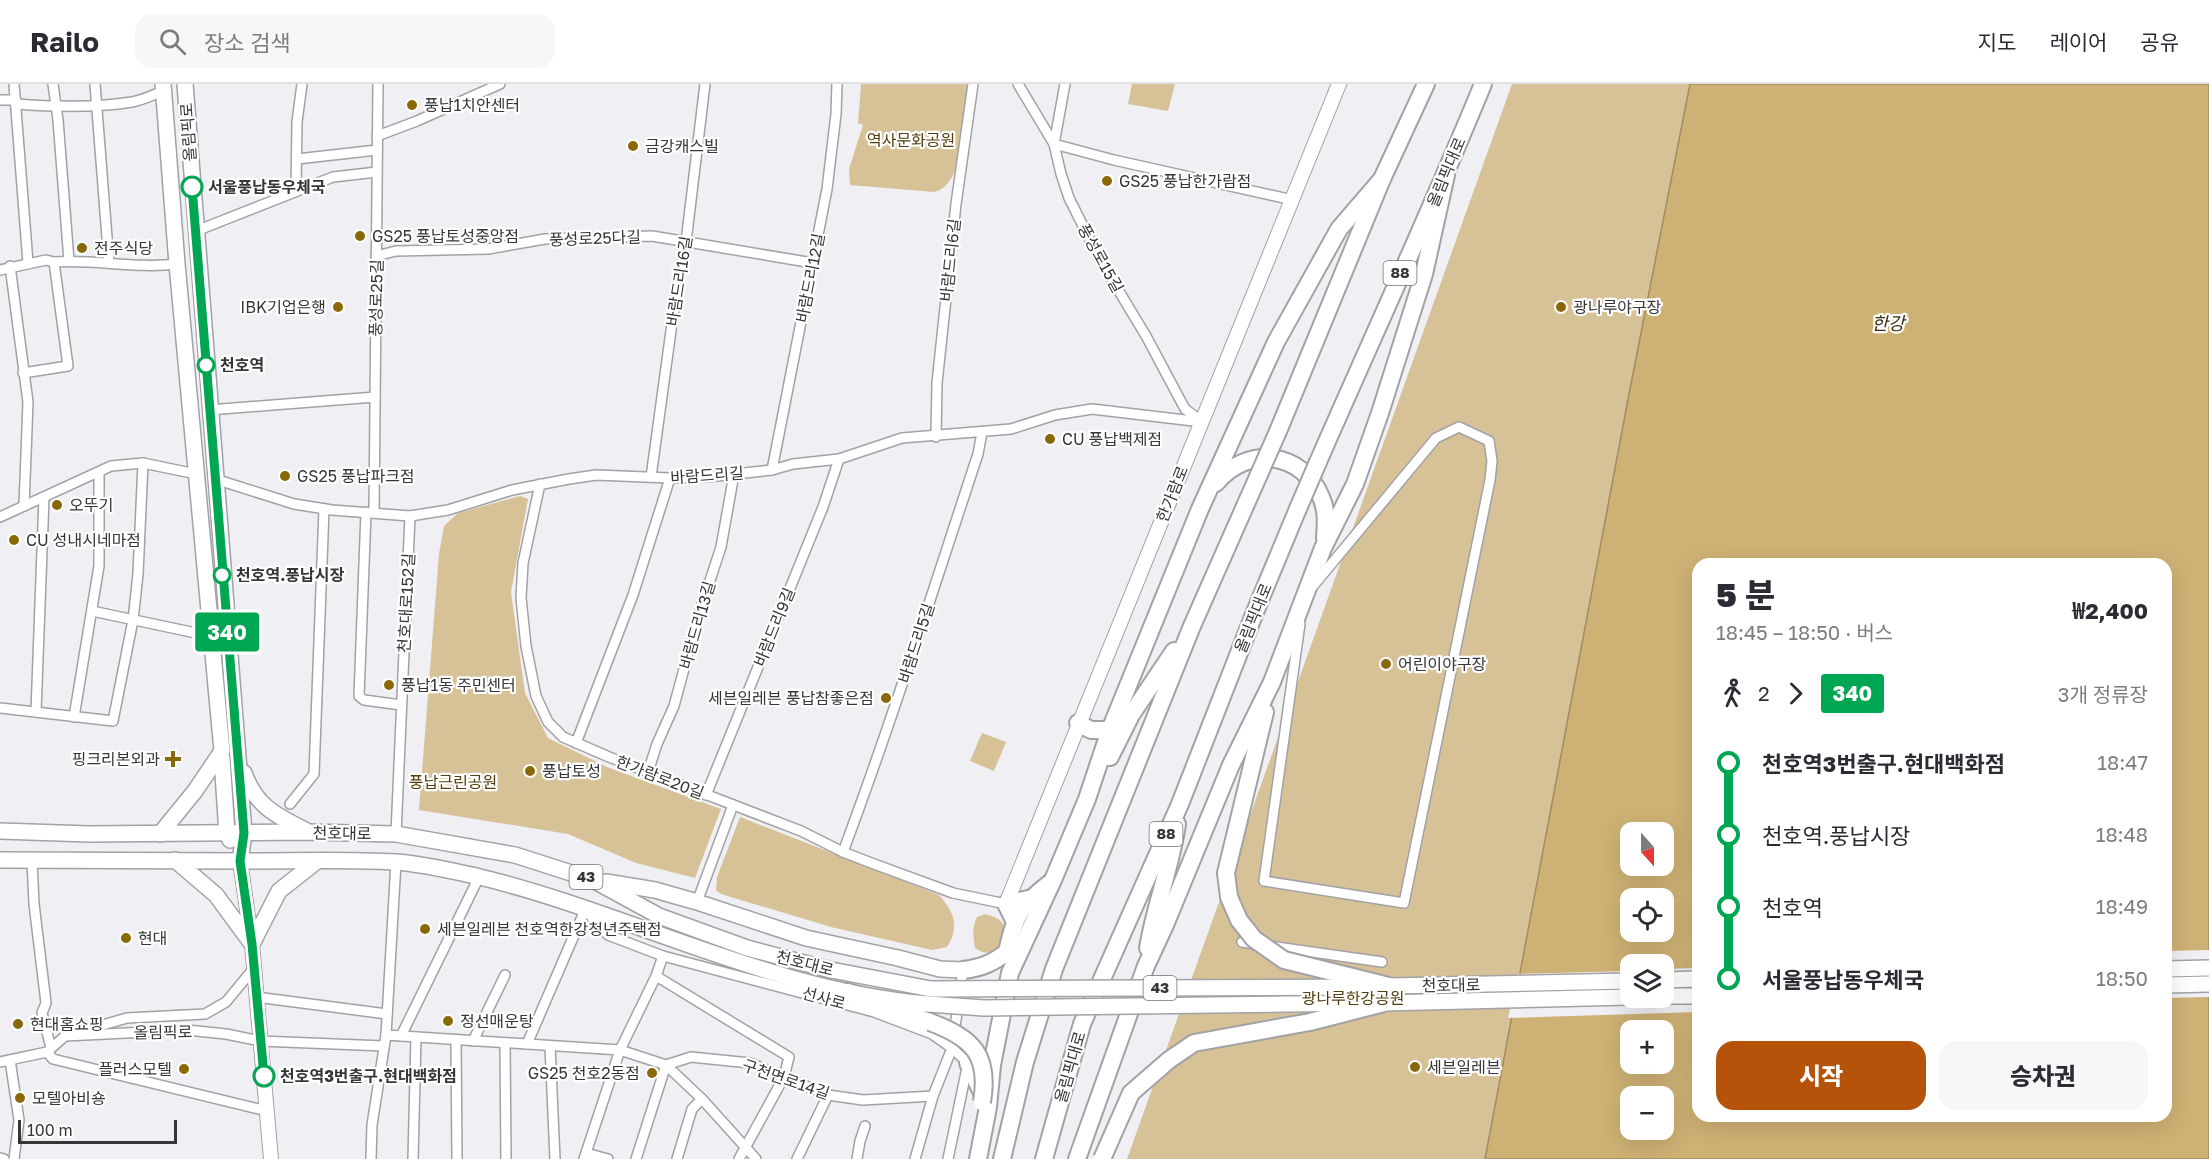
<!DOCTYPE html>
<html lang="ko">
<head>
<meta charset="utf-8">
<style>
	body { margin:0; font-family:"Golos Text","Noto Sans KR",sans-serif; background:#f7f7f7; color:#2b2b33; height:100vh; display:flex; flex-direction:column; font-size:22px; white-space:nowrap }
	* { box-sizing:border-box; margin:0 }
	p { font-size:20px; color:#7c7c81 }
	.icon { flex:none; width:33px; height:33px; fill:none; stroke:currentColor; stroke-width:2; stroke-linecap:round; stroke-linejoin:round }
	.map { position:relative; flex:1; overflow:hidden }
	.sheet { position:absolute; left:1692px; top:474px; width:480px; height:564px; display:flex; flex-direction:column; background:#fff; border-radius:18px; box-shadow:0 6px 24px #0002 }
	.sheet>* { flex:none }
	.badge { padding:0 12px; border-radius:4px; font-size:21px; line-height:39px }
	.needle { width:39px; rotate:159deg }
	.buttons { position:absolute; left:1620px; top:738px; display:grid; gap:12px }
	.buttons a { display:grid; place-items:center; width:54px; height:54px; border-radius:12px; background:#fff; box-shadow:0 6px 24px #0002; font-size:30px }
	.scale { position:absolute; left:18px; bottom:15px; width:159px; box-sizing:border-box; padding-left:6px; border:3px solid #363638; border-top:0; font-size:16px; line-height:21px; white-space:nowrap; color:#363638; -webkit-text-stroke:4px #fff; paint-order:stroke }
	.map>.badge { position:absolute; translate:-50% -50%; box-shadow:0 0 0 3px #fff }
	.legs { display:flex; align-items:center; gap:9px; height:66px; padding:0 24px; font-size:20px }
	.legs p { margin-inline-start:auto }
	.head { display:flex; align-items:center; justify-content:space-between; height:102px; padding:0 24px }
	h1 { font-size:33px; font-weight:800; line-height:45px }
	.action { display:flex; gap:12px; margin-top:auto; padding:12px 24px }
	.action a { flex:1; height:69px; border-radius:18px; background:#b45309; color:#fff; font-size:24px; font-weight:800; line-height:69px; text-align:center }
	.action a+a { background:#f7f7f7; color:#2b2b33 }
	ul { padding:0 24px; list-style:none }
	li { display:flex; align-items:center; gap:21px; height:72px; font-size:22px }
	li i { display:grid; place-items:center; width:9px; height:100%; margin:0 8px; background:currentColor }
	li i::after { content:''; width:15px; height:15px; margin:-8px; border:4px solid; border-radius:50%; background:#fff }
	li p { margin-inline-start:auto }
	li:first-child i { background:linear-gradient(#0000 50%,currentColor 0) }
	li:last-child i { background:linear-gradient(currentColor 50%,#0000 0) }
	header { display:flex; align-items:center; gap:36px; box-sizing:border-box; height:84px; padding:0 30px; background:#fff; border-bottom:2px solid #e1e1e2 }
	header strong { font-size:28px }
	nav { display:flex; gap:33px; margin-inline-start:auto; font-size:21px }
	.search { width:420px; height:54px; background:#f7f7f7; display:flex; align-items:center; gap:15px; box-sizing:border-box; padding:0 21px; border-radius:18px; color:#7c7c81; font-size:22px }
	.map>svg:first-child { display:block }
</style>
</head>
<body>
<header>
<strong>Railo</strong>
<div class="search"><svg class="icon" aria-label="search" viewBox="0 0 24 24"><circle cx="10" cy="10" r="6"/><path d="M15 15l6 6"/></svg>장소 검색</div>
<nav><a>지도</a><a>레이어</a><a>공유</a></nav>
</header>
<div class="map">
<svg width="2209" height="1075" viewBox="0 0 2209 1075">
	<rect width="100%" height="100%" fill="#efeff4"/>
	<!-- green -->
	<g fill="#d7c298">
		<path d="M 861,0 L 969,0 L 959,78 C 954,90 948,105 934,108 L 850,101 L 849,85 L 863,41 L 858,39 Z"/>
		<path d="M 1132,0 L 1175,0 L 1168,27 L 1128,20 Z"/>
		<path d="M 1512,0 L 1690,0 L 1629,310 L 1485,1075 L 1127,1075 Z"/>
		<path d="M 520,412 L 528,415 L 511,508 L 525,609 L 548,654 L 607,683 L 721,725 L 695,794 L 636,779 L 568,750 L 419,726 L 439,470 L 444,442 L 458,429 Z"/>
		<path d="M 982,649 L 1006,658 L 994,687 L 970,677 Z"/>
		<path d="M 740,733 L 939,811 C 954,828 960,842 947,863 L 932,866 L 831,843 L 721,810 L 716,806 L 717,793 Z"/>
		<path d="M 985,830 C 1009,836 1007,846 1000,866 C 990,870 984,870 975,864 C 973,852 972,843 977,833 Z"/>
	</g>
	<!-- water -->
	<path fill="#ceb174" stroke="#a08c62" stroke-width="1.5" fill-rule="evenodd" d="M 1690,0 L 2209,0 L 2209,1075 L 1485,1075 L 1629,310 ZM 1698,480 L 2166,480 L 2166,1032 L 1698,1032 ZM 1630,748 L 1664,748 L 1664,782 L 1630,782 ZM 1630,814 L 1664,814 L 1664,848 L 1630,848 ZM 1630,880 L 1664,880 L 1664,914 L 1630,914 ZM 1630,946 L 1664,946 L 1664,980 L 1630,980 ZM 1630,1012 L 1664,1012 L 1664,1046 L 1630,1046 Z"/>
	<!-- pier -->
	<g fill="#efeff4">
		<path d="M 2209,866 L 2209,913 L 2166,914 L 2166,867 Z"/>
		<path d="M 1698,884 L 1698,928 L 1508,934 L 1517,890 L 1630,887 L 1630,914 L 1664,914 L 1664,885 Z"/>
	</g>
	<g fill="none" stroke-linecap="round" stroke-linejoin="round">
		<!-- street casing -->
		<g stroke="#a2a1a6" stroke-width="12">
			<g id="street">
				<path d="M 14,0 L 28,179"/>
				<path d="M 53,0 L 58,36 L 69,177"/>
				<path d="M 95,0 L 109,179"/>
				<path d="M 1018,0 L 1054,60 L 1061,90 L 1069,114 L 1099,174 L 1146,252 L 1185,325 L 1200,336"/>
				<path d="M 1065,0 L 1054,60 L 1114,76 L 1293,116"/>
				<path d="M 0,16 L 16,16"/>
				<path d="M 16,20 C 55,23 94,24 132,18 C 143,16 153,11 163,7"/>
				<path d="M 377,52 L 417,37 L 500,0"/>
				<path d="M 297,75 L 377,66"/>
				<path d="M 296,107 L 297,38 L 302,0"/>
				<path d="M 196,147 L 333,93 L 377,88"/>
				<path d="M 376,172 L 396,167 L 488,165 L 545,155 L 652,152 L 813,179"/>
				<path d="M 10,182 L 28,318 L 24,422"/>
				<path d="M 0,186 L 46,176 L 54,178 C 95,175 135,185 177,180"/>
				<path d="M 23,289 L 68,282 L 54,178"/>
				<path d="M 209,326 L 375,313"/>
				<path d="M 936,353 L 937,299 L 956,120 L 973,0"/>
				<path d="M 772,386 L 827,105 L 836,30 L 837,0"/>
				<path d="M 651,393 L 676,210 L 686,158 L 705,0"/>
				<path d="M 215,395 L 294,420 L 332,426 L 410,432 L 448,426 L 512,406 L 569,395 L 596,391 L 670,394 L 707,393 L 772,386 L 793,380 L 839,375 L 902,354 L 1011,345 L 1055,331 L 1092,325 L 1202,338"/>
				<path d="M 540,400 L 523,479 L 521,514 L 526,562 L 536,612 L 548,638 L 563,653 L 609,673 L 801,747 L 843,768 L 874,780 L 953,809 L 1006,820"/>
				<path d="M 366,428 L 359,612 L 364,616 L 401,621"/>
				<path d="M 374,429 L 378,0"/>
				<path d="M 0,433 L 111,382 L 143,379 L 196,390"/>
				<path d="M 92,527 L 210,552"/>
				<path d="M 1300,540 L 1264,797 L 1404,819 L 1490,396 L 1492,377 L 1489,357 L 1459,343 L 1436,354 L 1313,502"/>
				<path d="M 0,624 L 113,637 L 133,536 L 138,490 L 143,379"/>
				<path d="M 36,628 L 44,413"/>
				<path d="M 74,633 L 99,482 L 99,388"/>
				<path d="M 576,659 L 633,511 L 670,394"/>
				<path d="M 648,688 L 657,660 L 674,622 L 698,533 L 721,463 L 734,390"/>
				<path d="M 706,711 L 823,423 L 839,375"/>
				<path d="M 290,720 L 314,690 L 324,425"/>
				<path d="M 396,750 L 410,432"/>
				<path d="M 843,768 C 892,637 934,503 978,370 L 982,348"/>
				<path d="M 32,776 L 34,820 L 46,919 L 42,929 L 51,964"/>
				<path d="M 697,818 L 733,721"/>
				<path d="M 1242,858 L 1382,878"/>
				<path d="M 656,892 L 789,973 L 784,993 L 739,1075"/>
				<path d="M 256,913 L 387,930"/>
				<path d="M 386,951 L 620,966 L 666,981 L 702,1015 L 756,1075"/>
				<path d="M 65,952 L 187,946 L 226,950 L 260,957 L 384,962"/>
				<path d="M 401,952 L 479,793"/>
				<path d="M 456,956 L 457,1075"/>
				<path d="M 473,957 L 505,891"/>
				<path d="M 505,959 L 506,1075"/>
				<path d="M 527,960 L 585,826 L 608,851 L 663,872 L 874,928 L 932,950 L 952,964 L 968,979 L 948,1075"/>
				<path d="M 550,962 L 555,1075"/>
				<path d="M 47,968 L 53,975 L 267,1027"/>
				<path d="M 10,976 L 19,1036 L 14,1075"/>
				<path d="M 0,978 L 47,968 L 65,952 L 127,934 L 205,930 L 226,918 L 254,884"/>
				<path d="M 586,1069 L 608,1075"/>
				<path d="M 0,1074 L 4,1075"/>
				<path d="M 371,1075 L 372,1041 L 386,951 L 396,778"/>
				<path d="M 413,1075 L 416,953"/>
				<path d="M 584,1075 L 620,966 L 656,892 L 663,872"/>
				<path d="M 636,1075 L 666,981 L 691,973 L 750,979 L 828,1011 L 863,1016 L 933,1012"/>
				<path d="M 677,1075 L 692,1025 L 702,1015"/>
				<path d="M 797,1075 L 828,1011"/>
				<path d="M 857,1075 L 860,1057 L 865,1042"/>
				<path d="M 915,1075 L 933,1012 L 952,964 L 963,886"/>
			</g>
		</g>
		<!-- secondary casing -->
		<g stroke="#a2a1a6" stroke-width="16">
			<g id="secondary">
				<path d="M 240,777 L 252,860 L 271,1075"/>
				<path d="M 1006,820 L 1339,0"/>
			</g>
		</g>
		<!-- primary casing -->
		<g stroke="#a2a1a6" stroke-width="18">
			<g id="primary">
				<path d="M 185,0 L 244,749 L 240,777"/>
				<path d="M 222,675 L 227,749 L 230,756"/>
				<path d="M 244,689 C 256,722 275,731 305,746"/>
				<path d="M 0,747 L 89,750 L 307,748 L 396,750 L 515,771 L 593,796 L 659,832 L 747,864 L 831,886 L 931,905"/>
				<path d="M 160,750 L 195,707 L 222,667 L 177,180 L 163,0"/>
				<path d="M 0,776 C 81,776 162,777 243,777 C 294,777 345,775 396,778 C 424,780 453,787 480,793 C 631,830 772,907 928,920"/>
				<path d="M 175,776 L 216,811 L 252,860 L 279,807 L 317,777"/>
				<path d="M 606,798 L 655,806 L 697,818 L 806,854 L 898,874 L 940,885 L 963,886"/>
				<path d="M 2166,885 L 2209,884"/>
				<path d="M 1664,896 L 1698,895"/>
				<path d="M 2166,901 L 2209,900"/>
				<path d="M 1389,902 L 1630,897"/>
				<path d="M 1664,912 L 1698,912"/>
				<path d="M 1384,919 L 1630,913"/>
			</g>
		</g>
		<!-- highway casing -->
		<g stroke="#a2a1a6" stroke-width="20">
			<g id="highway">
				<path d="M 1279,345 L 1382,95 L 1426,0"/>
				<path d="M 1318,378 C 1373,252 1431,127 1483,0"/>
				<path d="M 1216,399 C 1247,361 1302,367 1321,413 C 1327,426 1326,440 1325,454"/>
				<path d="M 1078,639 L 1091,646 L 1110,646"/>
				<path d="M 1110,673 L 1131,631 L 1174,567"/>
				<path d="M 1226,789 L 1265,628"/>
				<path d="M 1014,836 L 1006,820 L 1028,815"/>
				<path d="M 1148,864 C 1155,822 1171,782 1177,740"/>
				<path d="M 963,886 C 981,884 993,879 1007,868 C 1015,831 1019,823 1050,799"/>
				<path d="M 848,908 L 930,938"/>
				<path d="M 968,979 L 984,1013"/>
				<path d="M 978,1075 L 988,1023 L 992,981 L 1010,889 L 1053,796 L 1087,715 L 1110,646 L 1200,425 L 1276,258 L 1339,145 L 1382,95"/>
				<path d="M 1002,1075 L 1025,978 L 1054,885 L 1192,542 L 1253,404"/>
				<path d="M 1044,1075 L 1082,940 L 1180,720 L 1255,528 L 1297,427"/>
				<path d="M 1077,1075 L 1146,882 L 1165,841 L 1231,681 L 1272,598 L 1323,464 L 1355,400 L 1380,329 L 1424,190 L 1446,91"/>
			</g>
		</g>
		<!-- street -->
		<use href="#street" stroke="#fff" stroke-width="9"/>
		<!-- secondary -->
		<use href="#secondary" stroke="#fff" stroke-width="14"/>
		<!-- primary -->
		<use href="#primary" stroke="#fff" stroke-width="15"/>
		<!-- highway -->
		<use href="#highway" stroke="#fff" stroke-width="16"/>
		<!-- primary-bridge casing -->
		<g stroke="#a2a1a6" stroke-width="18" stroke-linecap="butt">
			<g id="primary-bridge">
				<path d="M 931,905 L 1377,903"/>
				<path d="M 928,920 L 984,924 L 1369,919"/>
			</g>
		</g>
		<!-- highway-bridge casing -->
		<g stroke="#a2a1a6" stroke-width="20" stroke-linecap="butt">
			<g id="highway-bridge">
				<path d="M 1253,404 L 1279,345"/>
				<path d="M 1297,427 L 1318,378"/>
				<path d="M 1226,789 L 1229,813 L 1239,836 L 1254,855 L 1284,876 L 1389,902"/>
				<path d="M 930,938 C 972,954 990,970 982,1018"/>
				<path d="M 1102,1075 L 1131,1009 L 1169,976 L 1194,959 L 1310,938 L 1384,919"/>
			</g>
		</g>
		<!-- primary-bridge -->
		<use href="#primary-bridge" stroke="#fff" stroke-width="15"/>
		<!-- highway-bridge -->
		<use href="#highway-bridge" stroke="#fff" stroke-width="16"/>
	</g>
	<g fill="none" stroke-linecap="round" stroke-linejoin="round">
		<!-- line-1 casing -->
		<g stroke="#fff" stroke-width="14">
			<path id="line-1" d="M 192,103 L 244,749 L 240,777 L 252,860 L 264,992"/>
		</g>
		<!-- line-1 -->
		<use href="#line-1" stroke="#00a651" stroke-width="9"/>
	</g>
	<!-- markers -->
	<g fill="#8a6807" stroke="#fff" stroke-width="2">
		<circle cx="412" cy="21" r="6"/>
		<circle cx="633" cy="62" r="6"/>
		<circle cx="1107" cy="97" r="6"/>
		<circle cx="360" cy="152" r="6"/>
		<circle cx="82" cy="164" r="6"/>
		<circle cx="338" cy="223" r="6"/>
		<circle cx="1561" cy="223" r="6"/>
		<circle cx="1050" cy="355" r="6"/>
		<circle cx="285" cy="392" r="6"/>
		<circle cx="57" cy="421" r="6"/>
		<circle cx="14" cy="456" r="6"/>
		<circle cx="1386" cy="580" r="6"/>
		<circle cx="389" cy="601" r="6"/>
		<circle cx="886" cy="614" r="6"/>
		<path d="M170 666h6v6h6v6h-6v6h-6v-6h-6v-6h6z"/>
		<circle cx="530" cy="687" r="6"/>
		<circle cx="425" cy="845" r="6"/>
		<circle cx="126" cy="854" r="6"/>
		<circle cx="448" cy="937" r="6"/>
		<circle cx="18" cy="940" r="6"/>
		<circle cx="1415" cy="983" r="6"/>
		<circle cx="184" cy="985" r="6"/>
		<circle cx="652" cy="989" r="6"/>
		<circle cx="20" cy="1014" r="6"/>
	</g>
	<g fill="#fff" stroke="#00a651" stroke-width="3">
		<circle cx="192" cy="103" r="10"/>
		<circle cx="206" cy="281" r="8"/>
		<circle cx="222" cy="491" r="8"/>
		<circle cx="264" cy="992" r="10"/>
	</g>
	<g text-anchor="middle" stroke-width="4.5" stroke-linejoin="round" paint-order="stroke">
		<!-- shield labels -->
		<g fill="#fff" stroke="#727274" stroke-width="1.5">
			<rect x="1383.5" y="177" width="33" height="24" rx="4.5"/>
			<rect x="1149.5" y="738" width="33" height="24" rx="4.5"/>
			<rect x="569.5" y="781" width="33" height="24" rx="4.5"/>
			<rect x="1143.5" y="892" width="33" height="24" rx="4.5"/>
		</g>
		<g font-size="15" font-weight="bold" fill="#363638">
			<text x="1400" y="194">88</text>
			<text x="1166" y="755">88</text>
			<text x="586" y="798">43</text>
			<text x="1160" y="909">43</text>
		</g>
		<!-- poi labels -->
		<g font-size="16" fill="#363638" stroke="#fff" text-anchor="start">
			<text x="424" y="27">풍납1치안센터</text>
			<text x="645" y="68">금강캐스빌</text>
			<text x="1119" y="103">GS25 풍납한가람점</text>
			<text x="372" y="158">GS25 풍납토성중앙점</text>
			<text x="94" y="170">전주식당</text>
			<text x="326" y="229" text-anchor="end">IBK기업은행</text>
			<text x="1573" y="229">광나루야구장</text>
			<text x="1062" y="361">CU 풍납백제점</text>
			<text x="297" y="398">GS25 풍납파크점</text>
			<text x="69" y="427">오뚜기</text>
			<text x="26" y="462">CU 성내시네마점</text>
			<text x="1398" y="586">어린이야구장</text>
			<text x="401" y="607">풍납1동 주민센터</text>
			<text x="874" y="620" text-anchor="end">세븐일레븐 풍납참좋은점</text>
			<text x="160" y="681" text-anchor="end">핑크리본외과</text>
			<text x="542" y="693">풍납토성</text>
			<text x="437" y="851">세븐일레븐 천호역한강청년주택점</text>
			<text x="138" y="860">현대</text>
			<text x="460" y="943">정선매운탕</text>
			<text x="30" y="946">현대홈쇼핑</text>
			<text x="1427" y="989">세븐일레븐</text>
			<text x="172" y="991" text-anchor="end">플러스모텔</text>
			<text x="640" y="995" text-anchor="end">GS25 천호2동점</text>
			<text x="32" y="1020">모텔아비숑</text>
		</g>
		<!-- street labels -->
		<g font-size="16" fill="#363638" stroke="#fff">
			<text transform="translate(188 48) rotate(-94)" y="6">올림픽로</text>
			<text transform="translate(1446 88) rotate(-67)" y="6">올림픽대로</text>
			<text transform="translate(595 154) rotate(-2)" y="6">풍성로25다길</text>
			<text transform="translate(1101 174) rotate(61)" y="6">풍성로15길</text>
			<text transform="translate(950 176) rotate(-84)" y="6">바람드리6길</text>
			<text transform="translate(810 194) rotate(-79)" y="6">바람드리12길</text>
			<text transform="translate(679 197) rotate(-81)" y="6">바람드리16길</text>
			<text transform="translate(376 214) rotate(-89)" y="6">풍성로25길</text>
			<text transform="translate(707 391) rotate(-4)" y="6">바람드리길</text>
			<text transform="translate(1172 410) rotate(-68)" y="6">한가람로</text>
			<text transform="translate(406 519) rotate(-87)" y="6">천호대로152길</text>
			<text transform="translate(1253 534) rotate(-68)" y="6">올림픽대로</text>
			<text transform="translate(697 541) rotate(-74)" y="6">바람드리13길</text>
			<text transform="translate(774 543) rotate(-68)" y="6">바람드리9길</text>
			<text transform="translate(916 559) rotate(-72)" y="6">바람드리5길</text>
			<text transform="translate(660 693) rotate(21)" y="6">한가람로20길</text>
			<text transform="translate(342 749) rotate(1)" y="6">천호대로</text>
			<text transform="translate(805 879) rotate(14)" y="6">천호대로</text>
			<text transform="translate(1451 901) rotate(-1)" y="6">천호대로</text>
			<text transform="translate(824 914) rotate(15)" y="6">선사로</text>
			<text transform="translate(163 948) rotate(-1)" y="6">올림픽로</text>
			<text transform="translate(1070 983) rotate(-74)" y="6">올림픽대로</text>
			<text transform="translate(786 995) rotate(19)" y="6">구천면로14길</text>
		</g>
		<!-- park labels -->
		<g font-size="16" fill="#523e0c" stroke="#fff">
			<text x="911" y="62">역사문화공원</text>
			<text x="453" y="704">풍납근린공원</text>
			<text x="1353" y="920">광나루한강공원</text>
		</g>
		<!-- stop labels -->
		<g font-size="16" font-weight="bold" fill="#363638" stroke="#fff" text-anchor="start">
			<text x="208" y="109">서울풍납동우체국</text>
			<text x="220" y="287">천호역</text>
			<text x="236" y="497">천호역.풍납시장</text>
			<text x="280" y="998">천호역3번출구.현대백화점</text>
		</g>
		<!-- water labels -->
		<g font-size="18" font-style="italic" fill="#382b0f" stroke="#fff">
			<text x="1888" y="246">한강</text>
		</g>
	</g>
</svg>
<div class="buttons">
<a><svg class="needle" viewBox="-14 -14 28 28"><path d="M0-13l5 13h-10z" fill="#e53935"/><path d="M0 13l5-13h-10z" fill="#7c7c81"/></svg></a>
<a><svg class="icon" aria-label="locate" viewBox="0 0 24 24"><circle cx="12" cy="12" r="6"/><path d="M12 2v4M12 18v4M2 12h4M18 12h4"/></svg></a>
<a><svg class="icon" aria-label="layers" viewBox="0 0 24 24"><path d="M12 4l9 5-9 5-9-5zM3 14l9 5 9-5"/></svg></a>
<a>+</a>
<a>−</a>
</div>
<div class="scale">100 m</div>
<b class="badge" style="left:227px;top:548px;background:#00a651;color:#fff">340</b>
<section class="sheet">
<div class="head"><div><h1>5 분</h1><p>18:45 – 18:50 · 버스</p></div><b>₩2,400</b></div>
<div class="legs"><svg class="icon" aria-label="walk" viewBox="0 0 24 24"><circle cx="13" cy="4" r="2"/><path d="M13 8l-2 6 4 7M11 14l-3 7M7 12l3-4h3l4 4"/></svg>2<svg class="icon" aria-label="forward" viewBox="0 0 24 24"><path d="M9 5l7 7-7 7"/></svg><b class="badge" style="background:#00a651;color:#fff">340</b><p>3개 정류장</p></div>
<ul>
<li><i style="color:#00a651"></i><b>천호역3번출구.현대백화점</b><p>18:47</p></li>
<li><i style="color:#00a651"></i><span>천호역.풍납시장</span><p>18:48</p></li>
<li><i style="color:#00a651"></i><span>천호역</span><p>18:49</p></li>
<li><i style="color:#00a651"></i><b>서울풍납동우체국</b><p>18:50</p></li>
</ul>
<div class="action"><a>시작</a><a>승차권</a></div>
</section>
</div>
</body>
</html>
